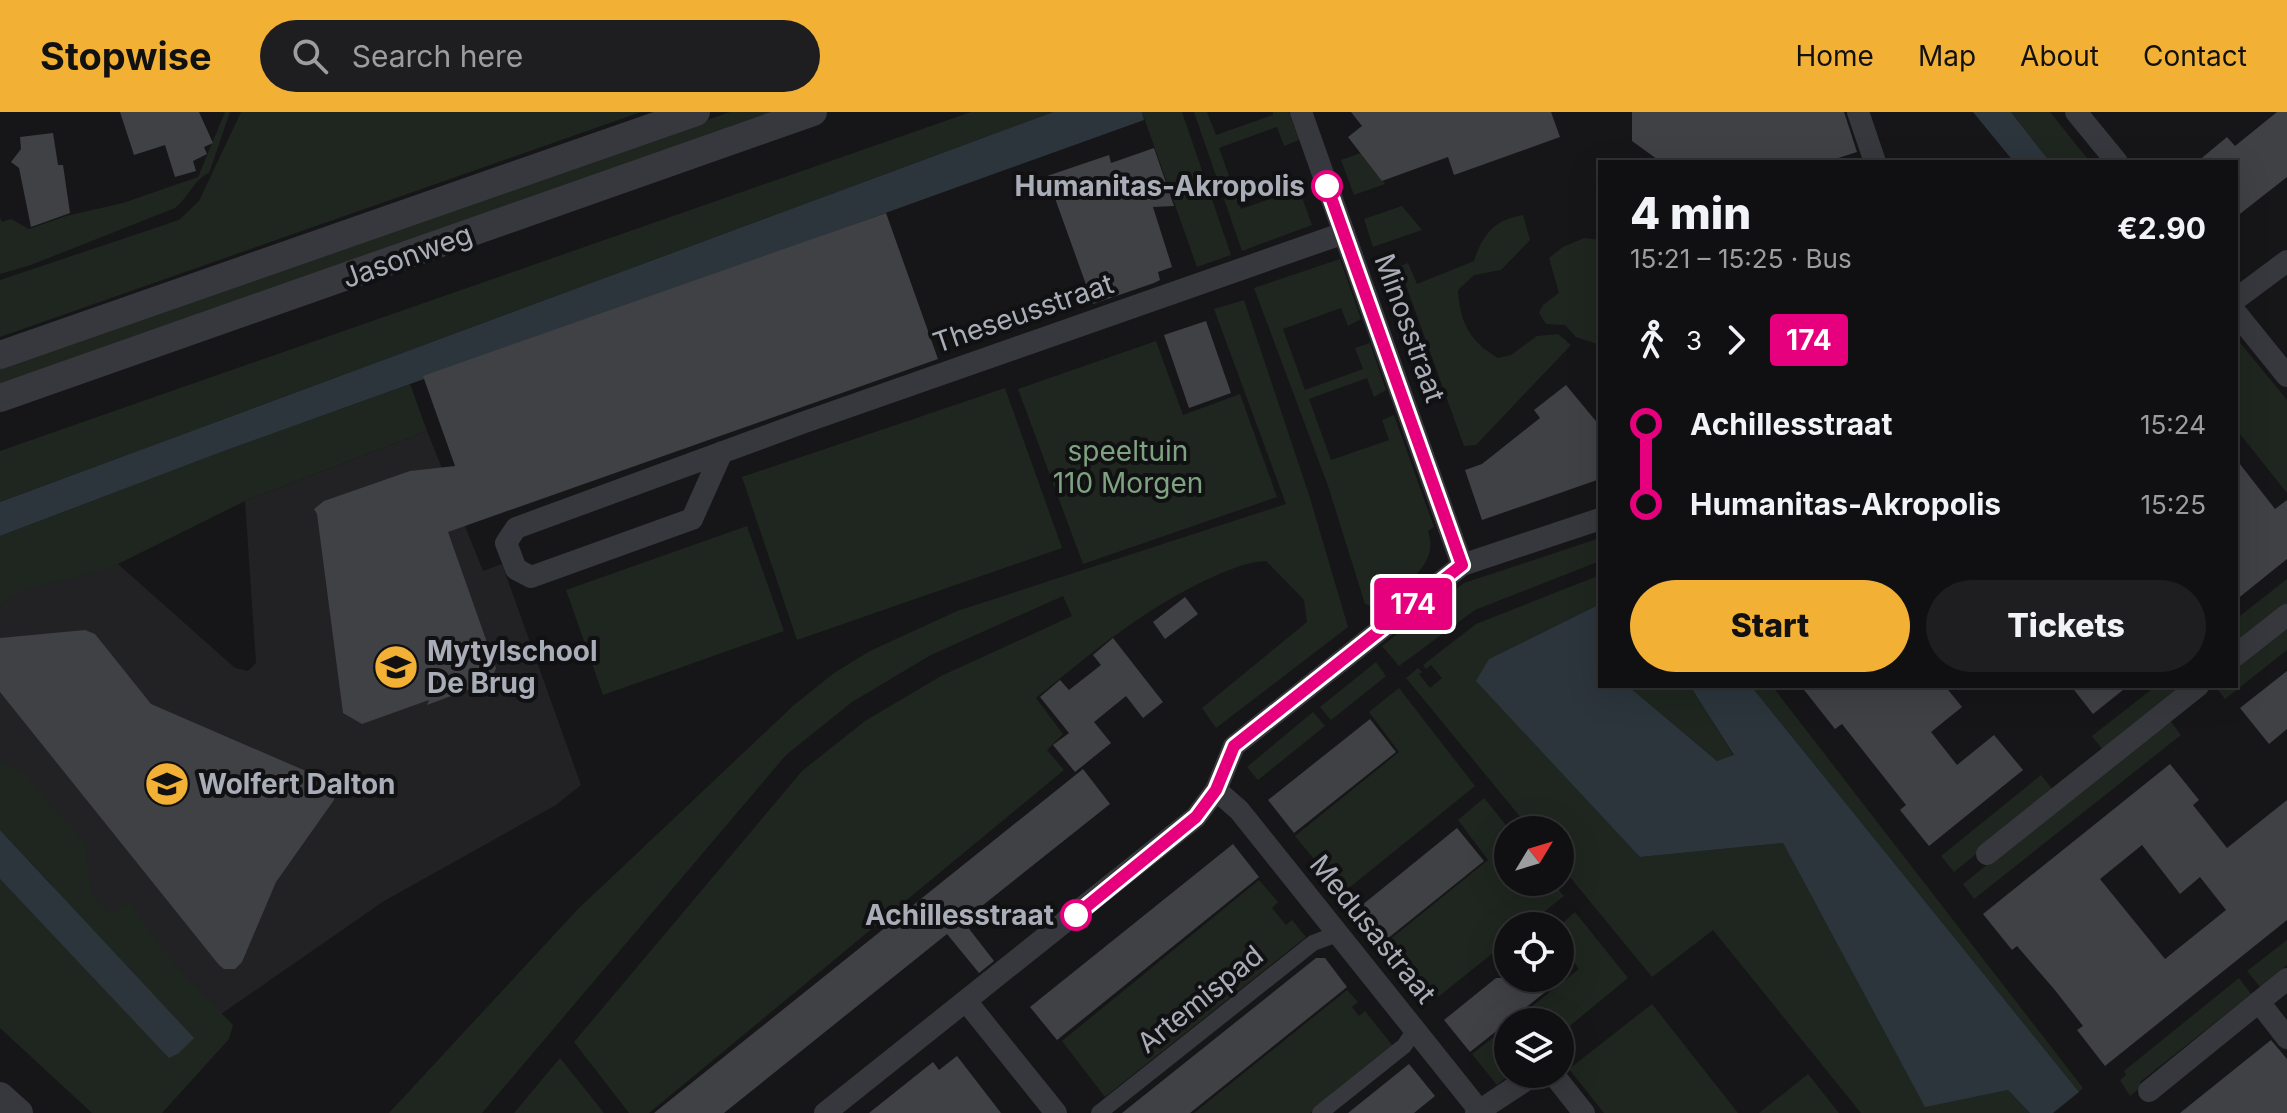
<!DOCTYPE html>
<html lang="en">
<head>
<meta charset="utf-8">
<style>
	body { margin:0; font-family:Inter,sans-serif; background:#1e1e20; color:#f1f3f6; height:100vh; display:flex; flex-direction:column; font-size:30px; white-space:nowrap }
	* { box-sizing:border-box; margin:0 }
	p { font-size:26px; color:#9c9d9f }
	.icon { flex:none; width:44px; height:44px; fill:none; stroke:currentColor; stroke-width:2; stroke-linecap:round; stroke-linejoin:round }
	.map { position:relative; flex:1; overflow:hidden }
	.drawer { position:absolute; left:1598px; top:48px; width:640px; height:528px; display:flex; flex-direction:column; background:#101012; border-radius:0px; box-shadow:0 8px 32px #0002,0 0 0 2px #303032 }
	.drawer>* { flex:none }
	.badge { padding:0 16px; border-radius:6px; font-size:28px; line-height:52px }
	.needle { width:52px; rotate:52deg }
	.controls { position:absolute; left:1494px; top:704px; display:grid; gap:16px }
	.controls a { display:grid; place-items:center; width:80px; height:80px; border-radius:50%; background:#101012; box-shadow:0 8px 32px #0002,0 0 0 2px #303032; font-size:40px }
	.map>.badge { position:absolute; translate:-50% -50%; box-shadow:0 0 0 4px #fff }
	.legs { display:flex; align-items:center; gap:12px; height:88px; padding:0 32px; font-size:26px }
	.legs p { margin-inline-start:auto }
	.overview { display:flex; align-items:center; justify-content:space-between; height:136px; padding:0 32px }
	h1 { font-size:44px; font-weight:800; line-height:60px }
	.button { display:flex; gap:16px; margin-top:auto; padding:16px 32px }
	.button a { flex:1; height:92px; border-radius:48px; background:#f2b134; color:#111; font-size:32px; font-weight:800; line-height:92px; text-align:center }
	.button a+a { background:#1e1e20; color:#f1f3f6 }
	ul { padding:0 32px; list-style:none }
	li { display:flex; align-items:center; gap:28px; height:80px; font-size:30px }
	li i { display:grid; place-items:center; width:12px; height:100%; margin:0 10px; background:currentColor }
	li i::after { content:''; width:20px; height:20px; margin:-10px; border:6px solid; border-radius:50%; background:#101012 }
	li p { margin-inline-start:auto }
	li:first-child i { background:linear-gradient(#0000 50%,currentColor 0) }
	li:last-child i { background:linear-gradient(currentColor 50%,#0000 0) }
	header { display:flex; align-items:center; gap:48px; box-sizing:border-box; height:112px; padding:0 40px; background:#f2b134; color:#111 }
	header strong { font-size:38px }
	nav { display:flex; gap:44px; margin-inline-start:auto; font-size:28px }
	.search { width:560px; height:72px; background:#1e1e20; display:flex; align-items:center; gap:20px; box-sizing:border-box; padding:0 28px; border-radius:44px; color:#9c9d9f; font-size:30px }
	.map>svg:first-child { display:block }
</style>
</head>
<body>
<header>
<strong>Stopwise</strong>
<div class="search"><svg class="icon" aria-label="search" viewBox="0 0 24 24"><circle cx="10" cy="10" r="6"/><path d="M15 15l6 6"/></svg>Search here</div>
<nav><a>Home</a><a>Map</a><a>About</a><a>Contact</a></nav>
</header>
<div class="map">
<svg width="2287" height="1001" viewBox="0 0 2287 1001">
	<rect width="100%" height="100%" fill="#161618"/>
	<!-- built -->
	<path fill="#222225" d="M 427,319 L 483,459 L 502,452 L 581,673 L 556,693 L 384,789 L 211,909 L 0,690 L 0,462 L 89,421 L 118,452 L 235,556 L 248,559 L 256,551 L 245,389 Z"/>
	<!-- green -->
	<g fill="#1e261f">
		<path d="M 225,0 L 230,0 L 209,61 C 194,67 189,85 175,96 L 31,153 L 0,162 L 0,106 L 2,110 L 11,107 L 29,117 L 66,104 L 123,91 L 198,65 Z"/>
		<path d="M 241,0 L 641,0 L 0,225 L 0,168 L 179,108 L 199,89 Z"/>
		<path d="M 730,0 L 776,0 L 0,272 L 0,256 Z"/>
		<path d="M 971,0 L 1053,0 L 0,390 L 0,339 Z"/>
		<path d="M 1142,0 L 1182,0 L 1231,143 L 1197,155 Z"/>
		<path d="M 1194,0 L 1207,0 L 1216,23 L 1273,3 L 1273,0 L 1289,0 L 1299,28 L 1284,34 L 1277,15 L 1219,36 L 1241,97 L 1299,77 L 1312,113 L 1242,139 Z"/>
		<path d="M 2011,0 L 2050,0 L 2090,50 L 2050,50 Z"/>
		<path d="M 1361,41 L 1385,72 L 1354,83 L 1341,48 Z"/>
		<path d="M 1402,94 L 1422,118 L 1373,135 L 1364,107 Z"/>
		<path d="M 1523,103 L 1530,128 L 1501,158 L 1474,163 L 1458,178 C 1460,210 1469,229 1498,246 L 1511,243 L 1537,224 L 1558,222 L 1571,233 L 1476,333 L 1464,334 L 1404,168 L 1386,173 L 1383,160 L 1408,151 L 1417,172 L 1474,149 C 1483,122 1494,108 1523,103 Z"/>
		<path d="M 1584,126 L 1600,128 L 1600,233 L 1576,225 L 1565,213 L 1546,212 L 1539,201 L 1543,193 L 1559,181 L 1549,146 L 1563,135 Z"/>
		<path d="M 1340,147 L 1361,207 L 1348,214 L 1341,196 L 1283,217 L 1305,278 L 1363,257 L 1355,236 L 1370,231 L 1386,278 L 1374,285 L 1367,266 L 1309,287 L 1331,348 L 1389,328 L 1382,308 L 1394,303 L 1434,415 L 1428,419 C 1441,456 1399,475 1373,495 L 1365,492 L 1328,374 L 1254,176 Z"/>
		<path d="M 1244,188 L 1310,386 L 1348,515 L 1216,616 L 1202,596 L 1307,510 L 1304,488 L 1266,449 C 1246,450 1226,459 1208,467 C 1144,497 1091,541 1036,586 L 1063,622 L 1047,638 L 1064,658 L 649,1001 L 629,1001 L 574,930 L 802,659 L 865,609 L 941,564 L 1072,504 L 1063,484 L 931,543 L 852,590 L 786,643 L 482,1001 L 389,1001 L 578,797 L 794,593 L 834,561 L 870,539 L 957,499 L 1286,392 L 1214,197 Z"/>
		<path d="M 2237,227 L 2287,288 L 2287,381 L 2236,317 Z"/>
		<path d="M 1156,229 L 1183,303 L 1240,282 L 1277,385 L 1083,452 L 1018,277 Z"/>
		<path d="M 410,272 L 427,319 L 245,389 L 118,452 L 97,460 L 22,478 L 0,494 L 0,424 L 224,339 Z"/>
		<path d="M 1005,276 L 1062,436 L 797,528 L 742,365 Z"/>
		<path d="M 747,414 L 784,519 L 603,583 L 566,478 Z"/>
		<path d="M 1600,426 L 1600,449 L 1475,498 L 1399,554 L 1382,534 L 1464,471 Z"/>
		<path d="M 1600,463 L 1600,492 L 1489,547 L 1640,745 L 1783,731 L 1925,994 L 2008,978 L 2030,1001 L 1861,1001 L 1713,818 L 1652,865 L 1560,753 L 1560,718 L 1531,718 L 1406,566 L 1418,556 L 1422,560 L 1419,562 L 1430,576 L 1442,566 L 1431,553 L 1426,557 L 1423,553 L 1476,512 Z"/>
		<path d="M 2287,467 L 2287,492 L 2236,533 L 2236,507 Z"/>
		<path d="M 2287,512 L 2287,538 L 2225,587 L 2215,574 L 2236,574 L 2236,552 Z"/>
		<path d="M 1376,550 L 1386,564 L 1331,608 L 1320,595 Z"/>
		<path d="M 1628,574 L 1690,574 L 1734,644 L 1717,649 Z"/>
		<path d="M 1751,574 L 1772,574 L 2083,976 L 2079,980 Z"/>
		<path d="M 2156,574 L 2185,574 L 2103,638 L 2092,624 Z"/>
		<path d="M 1399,576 L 1475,674 L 1344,780 L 1339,780 L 1320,756 L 1326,752 L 1320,744 L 1314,747 L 1295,724 L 1399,640 L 1369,600 Z"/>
		<path d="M 1313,600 L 1325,614 L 1258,668 L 1247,655 Z"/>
		<path d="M 2169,607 L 2181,623 L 1974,787 L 1963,772 Z"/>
		<path d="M 0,650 L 25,662 L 85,732 L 91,781 L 112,802 L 129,789 L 177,857 L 233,913 L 229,927 L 162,1001 L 92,1001 L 0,916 L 0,767 L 169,945 L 51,772 L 0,718 Z"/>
		<path d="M 2041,663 L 2054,679 L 1954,760 L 1941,744 Z"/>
		<path d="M 1484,686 L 1510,718 L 1508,718 L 1508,770 L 1552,770 L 1564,784 L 1526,814 L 1508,814 L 1508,829 L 1433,889 L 1425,888 L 1407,865 L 1413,860 L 1402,844 L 1395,849 L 1383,833 L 1488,748 L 1458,708 Z"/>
		<path d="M 1259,768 L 1278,790 L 1272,796 L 1286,813 L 1292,808 L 1306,825 L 1105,985 L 1062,929 Z"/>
		<path d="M 1575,800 L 1628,866 L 1560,922 L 1560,910 L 1512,910 L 1579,857 L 1560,831 L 1559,814 Z"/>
		<path d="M 2287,828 L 2287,853 L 2260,875 L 2247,859 Z"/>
		<path d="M 2239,866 L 2251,882 L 2140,970 L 2141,975 L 2130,984 L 2120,968 L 2126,963 L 2124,959 Z"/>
		<path d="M 1347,878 L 1358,890 L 1352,895 L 1359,904 L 1365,899 L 1393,934 L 1310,1001 L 1194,1001 Z"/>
		<path d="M 1652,892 L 1738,1001 L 1604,1001 L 1569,957 Z"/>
		<path d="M 1508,914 L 1508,962 L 1510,962 L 1497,973 L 1472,942 Z"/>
		<path d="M 560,946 L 604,1001 L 514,1001 Z"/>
		<path d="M 1808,962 L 1839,1001 L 1759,1001 Z"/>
	</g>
	<!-- water -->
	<g fill="#2c353c">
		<path d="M 1053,0 L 1142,0 L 1144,8 L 224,339 L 0,424 L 0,390 Z"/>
		<path d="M 1973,0 L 2011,0 L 2050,50 L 2014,50 Z"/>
		<path d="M 1600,492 L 1600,574 L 1628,574 L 1717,649 L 1734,643 L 1690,574 L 1751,574 L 2079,980 L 2053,1001 L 2030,1001 L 2008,978 L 1925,995 L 1783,731 L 1640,745 L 1476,569 L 1489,547 Z"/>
		<path d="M 0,718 L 194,926 L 179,941 L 169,946 L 0,767 Z"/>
	</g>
	<!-- building -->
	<g fill="#404145" fill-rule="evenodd">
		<path d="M 120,0 L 199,0 L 213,31 L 204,35 L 207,42 L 193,49 L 196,59 L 175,65 L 165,33 L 134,43 Z"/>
		<path d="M 1351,0 L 1551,0 L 1560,25 L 1454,63 L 1448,45 L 1382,69 L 1348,25 L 1362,14 Z"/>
		<path d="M 1632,0 L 1844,0 L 1857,40 L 1826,50 L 1661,50 L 1632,29 Z"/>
		<path d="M 2277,0 L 2287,0 L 2287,65 L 2236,105 L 2236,50 L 2197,50 L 2227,25 L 2235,34 Z"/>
		<path d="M 53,21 L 58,53 L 63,53 L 70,101 L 31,115 L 19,56 L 11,50 L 21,37 L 20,25 Z"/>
		<path d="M 1154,36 L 1174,94 L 1153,95 L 1172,155 L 1158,160 L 1160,168 L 1154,171 L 1093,192 L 1047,64 L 1109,43 L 1111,51 Z"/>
		<path d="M 886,101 L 938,247 L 448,420 L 496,556 L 491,569 L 427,593 L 429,588 L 362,612 L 343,601 L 317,402 L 314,397 L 324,389 L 410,359 L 455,354 L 423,264 Z"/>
		<path d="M 1206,209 L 1231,281 L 1189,296 L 1164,223 Z"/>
		<path d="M 1566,273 L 1600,314 L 1600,367 L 1482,408 L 1465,358 L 1482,352 L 1540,306 L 1534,298 Z"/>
		<path d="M 2236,347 L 2275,397 L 2287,388 L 2287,447 L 2236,488 Z"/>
		<path d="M 1185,485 L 1198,502 L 1165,527 L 1153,510 Z"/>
		<path d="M 85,518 L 95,522 L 151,592 L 329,669 L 335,676 L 334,688 L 276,770 L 242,850 L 235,857 L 224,857 L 219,853 L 0,580 L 0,526 Z"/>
		<path d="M 1113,526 L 1163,590 L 1143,606 L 1126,584 L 1094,610 L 1111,631 L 1075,660 L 1053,633 L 1069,621 L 1040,585 L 1060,568 L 1069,578 L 1101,553 L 1093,543 Z"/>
		<path d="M 2287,559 L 2287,617 L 2269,632 L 2240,596 Z"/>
		<path d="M 1801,574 L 1945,574 L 1962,595 L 1931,620 L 1957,653 L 1994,623 L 2023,658 L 1929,734 L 1900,698 L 1906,693 L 1842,612 L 1835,617 Z"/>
		<path d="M 2071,574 L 2128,574 L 2093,602 Z"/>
		<path d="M 1370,607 L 1396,640 L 1294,721 L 1268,688 Z"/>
		<path d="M 2170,652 L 2199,688 L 2193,693 L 2227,736 L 2287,688 L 2287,808 L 2105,954 L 2077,918 L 2083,914 L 2054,877 L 2017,834 L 2012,838 L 1983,802 ZM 2142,733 L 2180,782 L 2200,765 L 2226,798 L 2165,847 L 2100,767 Z"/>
		<path d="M 1083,657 L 1110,692 L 963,809 L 994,849 L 979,861 L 947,822 L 724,1001 L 654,1001 Z"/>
		<path d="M 1457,716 L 1484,749 L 1382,831 L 1356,798 Z"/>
		<path d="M 1233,732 L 1259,765 L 1057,928 L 1030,895 Z"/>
		<path d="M 1316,846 L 1325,846 L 1347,875 L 1190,1001 L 1122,1001 Z"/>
		<path d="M 1496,866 L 1563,866 L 1470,940 L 1444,908 Z"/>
		<path d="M 2271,928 L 2287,947 L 2287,1001 L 2180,1001 Z"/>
		<path d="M 957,944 L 1001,1001 L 869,1001 L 933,950 L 939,958 Z"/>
		<path d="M 1409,952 L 1435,984 L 1414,1001 L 1348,1001 Z"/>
	</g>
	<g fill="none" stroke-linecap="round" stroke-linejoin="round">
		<!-- pedestrian -->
		<g stroke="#37383d" stroke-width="16">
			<path d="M 1099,1001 L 1313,831 L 1337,822"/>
			<path d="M 1320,1001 L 1404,934 L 1415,918"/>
		</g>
		<!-- minor -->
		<g stroke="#37383d" stroke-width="22">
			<path d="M 1301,0 L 1462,453"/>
			<path d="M 1858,0 L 1875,50"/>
			<path d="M 2076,0 L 2117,50"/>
			<path d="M 2236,187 L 2287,149"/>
			<path d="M 2236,201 L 2287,264"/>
			<path d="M 722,340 L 692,407 L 531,465 L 516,457 L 506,431 L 516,416 L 802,311 L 1344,121"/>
			<path d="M 2236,543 L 2287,503"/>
			<path d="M 1216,678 L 1239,698 L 1479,998"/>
			<path d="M 1987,742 L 2198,574"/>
			<path d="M 966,889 L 1056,1001"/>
			<path d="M 2259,890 L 2287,926"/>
			<path d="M 1553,962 L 1584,1001"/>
			<path d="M 2149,979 L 2287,867"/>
			<path d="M 825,1001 L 1196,705 L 1216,678 L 1234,634 L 1462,453 L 1600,407"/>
			<path d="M 1476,1001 L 1535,962"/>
		</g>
		<!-- tertiary -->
		<g stroke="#37383d" stroke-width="28">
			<path d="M 0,243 L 696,0"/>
			<path d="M 0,286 L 813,0"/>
			<path d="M 0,984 L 19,1001"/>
		</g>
	</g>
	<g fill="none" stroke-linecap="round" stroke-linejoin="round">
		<!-- line-1 casing -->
		<g stroke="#fff" stroke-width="18">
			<path id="line-1" d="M 1076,803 L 1196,705 L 1216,678 L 1234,634 L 1462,453 L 1327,74"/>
		</g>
		<!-- line-1 -->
		<use href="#line-1" stroke="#e6007e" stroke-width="12"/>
	</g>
	<!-- icons -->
	<defs>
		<g id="school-disc" transform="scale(2.3)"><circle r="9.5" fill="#f2b134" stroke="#111113"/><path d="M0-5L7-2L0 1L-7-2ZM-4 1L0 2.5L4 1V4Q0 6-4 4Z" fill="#111"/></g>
	</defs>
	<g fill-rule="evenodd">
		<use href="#school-disc" x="396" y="555"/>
		<use href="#school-disc" x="167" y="672"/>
	</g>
	<!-- markers -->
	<g fill="#fff" stroke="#e6007e" stroke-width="4">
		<circle cx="1327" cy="74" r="14"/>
		<circle cx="1076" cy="803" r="14"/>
	</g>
	<g text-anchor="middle" stroke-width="8" stroke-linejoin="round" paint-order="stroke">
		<!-- stop labels -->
		<g font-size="28" font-weight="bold" fill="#a8adb8" stroke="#111113" text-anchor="end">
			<text x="1305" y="84">Humanitas-Akropolis</text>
			<text x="1054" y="813">Achillesstraat</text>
		</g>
		<!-- street labels -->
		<g font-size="28" fill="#a8adb8" stroke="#111113">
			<text transform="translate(407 144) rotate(-20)" y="10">Jasonweg</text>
			<text transform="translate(1023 201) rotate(-19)" y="10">Theseusstraat</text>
			<text transform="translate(1410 216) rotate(70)" y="10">Minosstraat</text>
			<text transform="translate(1373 817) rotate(51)" y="10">Medusastraat</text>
			<text transform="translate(1200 887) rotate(-39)" y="10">Artemispad</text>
		</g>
		<!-- park labels -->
		<g font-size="28" fill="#7fa381" stroke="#111113">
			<text x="1128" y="349">speeltuin<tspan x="1128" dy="32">110 Morgen</tspan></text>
		</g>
		<!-- poi labels -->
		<g font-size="28" font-weight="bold" fill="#a8adb8" stroke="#111113" text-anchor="start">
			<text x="427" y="549">Mytylschool<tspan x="427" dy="32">De Brug</tspan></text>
			<text x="198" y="682">Wolfert Dalton</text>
		</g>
	</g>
</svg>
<div class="controls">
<a><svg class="needle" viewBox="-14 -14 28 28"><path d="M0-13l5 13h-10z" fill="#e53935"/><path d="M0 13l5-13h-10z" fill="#9c9d9f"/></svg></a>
<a><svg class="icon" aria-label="locate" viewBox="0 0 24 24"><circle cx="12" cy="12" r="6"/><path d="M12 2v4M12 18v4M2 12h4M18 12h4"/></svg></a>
<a><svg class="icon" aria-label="layers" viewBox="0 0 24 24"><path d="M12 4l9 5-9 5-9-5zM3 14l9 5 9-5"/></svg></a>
</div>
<b class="badge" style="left:1413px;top:492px;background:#e6007e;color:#fff">174</b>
<section class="drawer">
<div class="overview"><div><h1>4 min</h1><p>15:21 – 15:25 · Bus</p></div><b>€2.90</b></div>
<div class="legs"><svg class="icon" aria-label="walk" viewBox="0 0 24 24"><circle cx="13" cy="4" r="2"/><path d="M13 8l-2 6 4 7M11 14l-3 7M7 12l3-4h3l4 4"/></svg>3<svg class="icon" aria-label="forward" viewBox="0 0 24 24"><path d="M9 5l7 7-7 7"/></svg><b class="badge" style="background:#e6007e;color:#fff">174</b></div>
<ul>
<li><i style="color:#e6007e"></i><b>Achillesstraat</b><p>15:24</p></li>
<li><i style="color:#e6007e"></i><b>Humanitas-Akropolis</b><p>15:25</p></li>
</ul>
<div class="button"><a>Start</a><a>Tickets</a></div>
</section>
</div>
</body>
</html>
